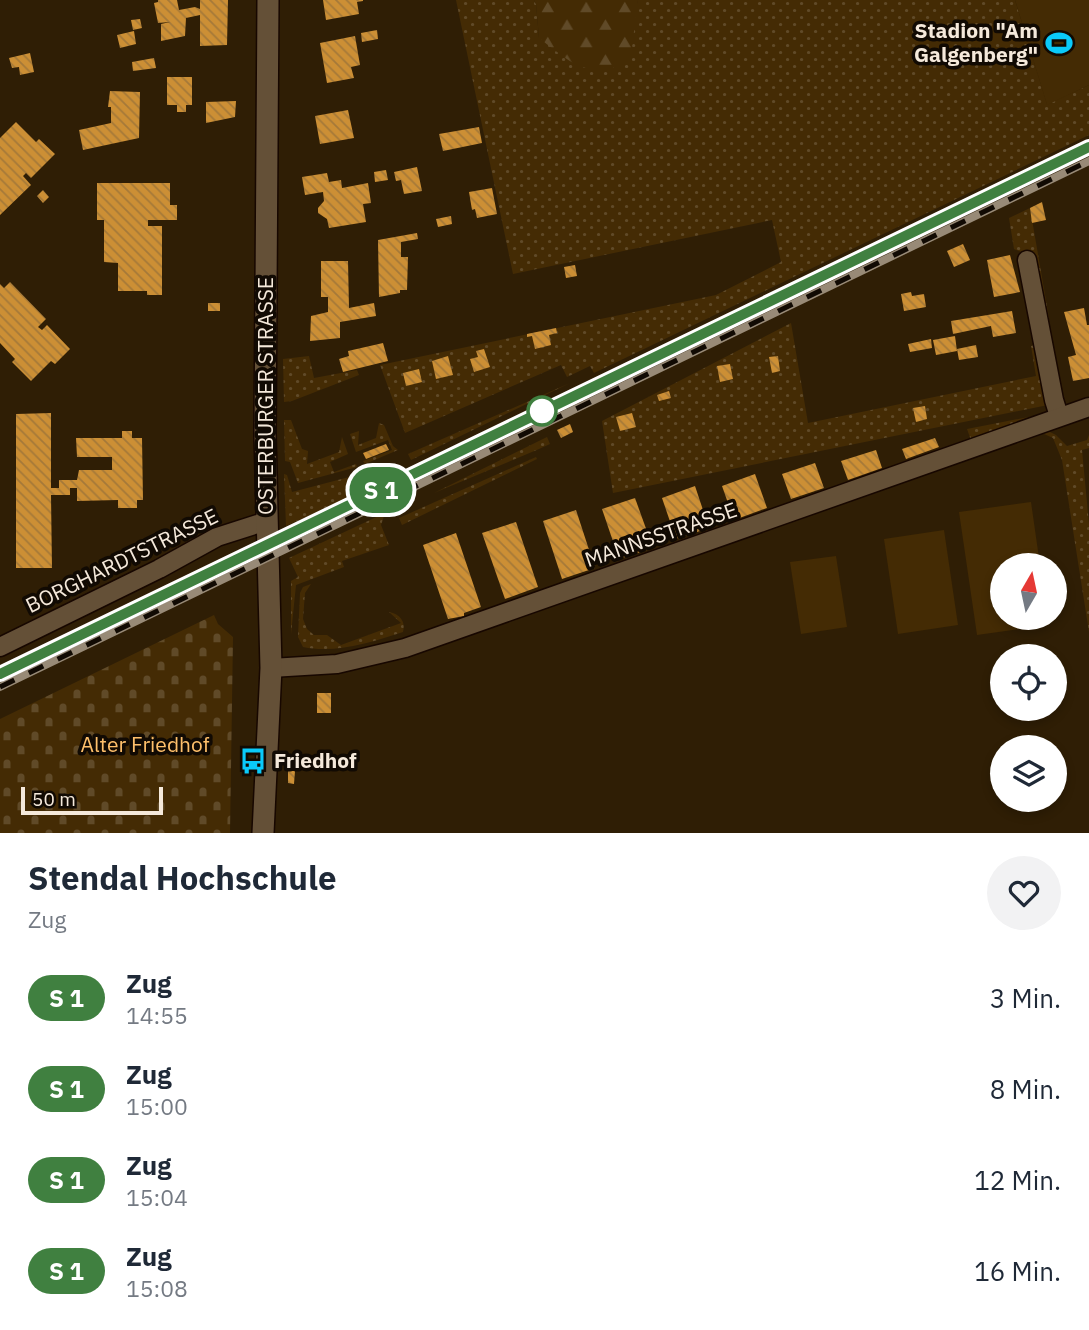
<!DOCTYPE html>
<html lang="de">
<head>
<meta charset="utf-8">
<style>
	body { margin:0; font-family:"IBM Plex Sans",sans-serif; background:#f2f2f3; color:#1f2937; height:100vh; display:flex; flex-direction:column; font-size:26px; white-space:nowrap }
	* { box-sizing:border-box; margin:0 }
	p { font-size:23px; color:#747a83 }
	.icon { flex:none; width:38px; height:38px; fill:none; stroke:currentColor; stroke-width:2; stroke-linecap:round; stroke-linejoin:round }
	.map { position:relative; height:833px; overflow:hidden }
	.drawer { display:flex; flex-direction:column; background:#fff; flex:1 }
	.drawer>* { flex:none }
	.badge { padding:0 14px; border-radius:23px; font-size:24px; line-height:46px }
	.needle { width:46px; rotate:9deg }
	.tools { position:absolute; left:990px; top:553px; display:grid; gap:14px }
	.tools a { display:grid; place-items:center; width:77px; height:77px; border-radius:50%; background:#fff; box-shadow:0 4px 10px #0003; font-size:35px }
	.scale { position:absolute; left:21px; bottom:18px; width:142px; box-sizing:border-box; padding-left:7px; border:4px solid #f5e9db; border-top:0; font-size:19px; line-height:24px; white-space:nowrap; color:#f5e9db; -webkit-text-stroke:5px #110a03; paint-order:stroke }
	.map>.badge { position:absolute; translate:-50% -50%; box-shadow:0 0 0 4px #fff }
	.round { display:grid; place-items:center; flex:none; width:74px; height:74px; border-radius:37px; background:#f2f2f3 }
	.overview { display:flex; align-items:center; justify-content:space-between; height:119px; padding:0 28px }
	h1 { font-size:33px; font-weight:700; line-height:52px }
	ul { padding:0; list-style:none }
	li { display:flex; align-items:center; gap:21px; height:91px; padding:0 28px }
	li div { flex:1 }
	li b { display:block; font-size:26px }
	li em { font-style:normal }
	li .badge { min-width:77px; font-weight:700; text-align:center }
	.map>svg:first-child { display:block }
</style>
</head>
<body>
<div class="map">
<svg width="1089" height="833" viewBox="0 0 1089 833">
	<defs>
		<pattern id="grass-dots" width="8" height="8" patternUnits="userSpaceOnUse" patternTransform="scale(1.75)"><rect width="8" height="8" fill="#442b04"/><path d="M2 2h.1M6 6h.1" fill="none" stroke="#604a28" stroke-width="1.8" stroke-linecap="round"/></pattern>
		<pattern id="forest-firs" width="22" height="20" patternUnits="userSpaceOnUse" patternTransform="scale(1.75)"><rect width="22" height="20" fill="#442b04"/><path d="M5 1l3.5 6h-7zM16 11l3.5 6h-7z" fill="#604a28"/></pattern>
		<pattern id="cemetery-stones" width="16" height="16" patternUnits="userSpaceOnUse" patternTransform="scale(1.75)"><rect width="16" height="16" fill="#442b04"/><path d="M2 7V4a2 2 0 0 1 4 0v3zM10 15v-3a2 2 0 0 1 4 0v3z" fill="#604a28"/></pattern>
		<pattern id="building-back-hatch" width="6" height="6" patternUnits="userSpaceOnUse" patternTransform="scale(1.75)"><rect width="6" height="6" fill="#cc8f35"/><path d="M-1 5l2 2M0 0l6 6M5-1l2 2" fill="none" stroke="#a57939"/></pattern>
	</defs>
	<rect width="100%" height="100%" fill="#2f1e05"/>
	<!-- grass -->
	<g fill="url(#grass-dots)">
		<path d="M 456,0 L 534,0 L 536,4 L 539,38 L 635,12 L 638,0 L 1015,0 L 1047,104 L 1089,85 L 1089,135 L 594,373 L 590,366 L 567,377 L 561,365 L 405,433 L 380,365 L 716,295 L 781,262 L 772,220 L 513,274 Z"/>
		<path d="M 1030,208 L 1049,318 L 1043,321 L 1026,254 L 1014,249 L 1009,218 Z"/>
		<path d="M 791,323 L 808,423 L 1036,376 L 1031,346 L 1035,345 L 1048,405 L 613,493 L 602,421 Z"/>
		<path d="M 309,356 L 314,378 L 357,370 L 359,375 L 292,401 L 284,402 L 283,359 Z"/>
		<path d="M 570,383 L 411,460 L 408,454 Z"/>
		<path d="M 1034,416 L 971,440 L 967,429 Z"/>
		<path d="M 284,420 L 291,420 L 302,449 L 308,451 L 307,464 L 339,452 L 342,437 L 348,454 L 330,462 L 334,472 L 356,464 L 357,467 L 298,483 L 290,462 L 285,461 Z"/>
		<path d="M 379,423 L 384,425 L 393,446 L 398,450 L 365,464 L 363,461 L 392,450 L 388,440 L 356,452 L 350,434 L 359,431 L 358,445 L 376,438 Z"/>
		<path d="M 1048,431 L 1056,435 L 1067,446 L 1087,440 L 1089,435 L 1089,448 L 1082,450 L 1089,524 L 1089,632 L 1062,460 L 1053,438 L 1042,433 Z"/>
		<path d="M 547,437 L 550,444 L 539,449 L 434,493 Z"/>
		<path d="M 536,457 L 537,459 L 402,525 L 399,518 Z"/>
		<path d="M 284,474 L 287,475 L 292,492 L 357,475 L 359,479 L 370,483 L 370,488 L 286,526 Z"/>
		<path d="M 385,513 L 381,525 L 389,545 L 342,561 L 344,567 L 296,585 L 291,634 L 291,581 L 298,577 L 289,558 Z"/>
		<path d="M 311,584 L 305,593 L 303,619 L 307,629 L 314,635 L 327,635 L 341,645 L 401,623 L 389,612 C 400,614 406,622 403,632 C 372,642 336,654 303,647 L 298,637 L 300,593 L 303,587 Z"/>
	</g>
	<!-- forest -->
	<path fill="url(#forest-firs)" d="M 534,0 L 638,0 L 630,63 C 585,79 573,64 539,38 L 536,4 Z"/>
	<!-- cemetery -->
	<path fill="url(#cemetery-stones)" d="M 214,615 L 218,624 L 233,637 L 230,833 L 0,833 L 0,719 Z"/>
	<!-- pitch -->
	<g fill="#442b04">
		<path d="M 1015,0 L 1089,0 L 1089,85 L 1047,105 Z"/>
		<path d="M 1031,502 L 1040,565 L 1003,565 L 1003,618 L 1048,618 L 1049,625 L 977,635 L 959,512 Z"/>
		<path d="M 944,530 L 958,625 L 898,634 L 884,539 Z"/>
		<path d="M 836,556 L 847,627 L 801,634 L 790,562 Z"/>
	</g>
	<!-- building -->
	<g fill="url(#building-back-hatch)">
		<path d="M 158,0 L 177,0 L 179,10 L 195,7 L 200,9 L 200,0 L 228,0 L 227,45 L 200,46 L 200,15 L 186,18 L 185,36 L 161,41 L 161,24 L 170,22 L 158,23 L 154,3 L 158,2 Z"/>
		<path d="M 323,0 L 363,0 L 363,1 L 357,2 L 359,14 L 326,20 Z"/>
		<path d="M 140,19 L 142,28 L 133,30 L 131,20 Z"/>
		<path d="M 377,30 L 378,39 L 362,42 L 361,33 Z"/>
		<path d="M 134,31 L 136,44 L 120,48 L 117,35 Z"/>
		<path d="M 355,36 L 360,65 L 351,67 L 354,78 L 327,83 L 320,43 Z"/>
		<path d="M 30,53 L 34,72 L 20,75 L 19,67 L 12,68 L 9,58 Z"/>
		<path d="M 154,58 L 156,68 L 133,71 L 132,62 Z"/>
		<path d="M 167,77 L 192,77 L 192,105 L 186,105 L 186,112 L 177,112 L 177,105 L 167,105 Z"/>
		<path d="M 110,91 L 140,92 L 139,138 L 83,150 L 79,130 L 111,123 L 111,107 L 108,107 Z"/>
		<path d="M 236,101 L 235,117 L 206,123 L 206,102 Z"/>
		<path d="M 348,110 L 354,138 L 320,144 L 315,116 Z"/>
		<path d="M 16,122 L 36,142 L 39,139 L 55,154 L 31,178 L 26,173 L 23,176 L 31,185 L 0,215 L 0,138 Z"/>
		<path d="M 479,127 L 482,143 L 443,151 L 439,134 Z"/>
		<path d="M 417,167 L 422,191 L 404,194 L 401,180 L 396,181 L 394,172 Z"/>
		<path d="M 386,170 L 388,180 L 375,182 L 374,172 Z"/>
		<path d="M 327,173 L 329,182 L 341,180 L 342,188 L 368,183 L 371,203 L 363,204 L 366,222 L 329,228 L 327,219 L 318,213 L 318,208 L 324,201 L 323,192 L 305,195 L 302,177 Z"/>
		<path d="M 97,183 L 170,183 L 170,205 L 177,205 L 177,220 L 148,220 L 148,226 L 162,226 L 162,295 L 147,295 L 147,291 L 118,291 L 118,263 L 104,262 L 104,220 L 97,220 Z"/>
		<path d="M 492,188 L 497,214 L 477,218 L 475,209 L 472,210 L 469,192 Z"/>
		<path d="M 43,190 L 49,197 L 43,203 L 37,196 Z"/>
		<path d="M 1042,202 L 1046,220 L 1032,223 L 1030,208 Z"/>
		<path d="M 451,216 L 452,224 L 438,227 L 436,219 Z"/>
		<path d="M 417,233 L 418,239 L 401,242 L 401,257 L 408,257 L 407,290 L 400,290 L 400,293 L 379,297 L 378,240 Z"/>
		<path d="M 963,244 L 970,260 L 954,267 L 947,251 Z"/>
		<path d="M 1010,255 L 1020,292 L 994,297 L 987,260 Z"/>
		<path d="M 321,261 L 348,261 L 349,308 L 374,303 L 376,316 L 340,322 L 340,338 L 310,341 L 311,316 L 328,312 L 328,297 L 321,297 Z"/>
		<path d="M 575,265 L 577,276 L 566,278 L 564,267 Z"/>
		<path d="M 10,282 L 46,319 L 38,327 L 42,330 L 47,325 L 70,349 L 55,364 L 51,361 L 31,381 L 12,362 L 15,359 L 0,343 L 0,284 L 4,288 Z"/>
		<path d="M 911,292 L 912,296 L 924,294 L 926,307 L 904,311 L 901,294 Z"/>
		<rect x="208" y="303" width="12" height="8"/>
		<path d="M 1084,308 L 1087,325 L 1089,325 L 1089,378 L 1073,381 L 1068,357 L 1076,355 L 1064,312 Z"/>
		<path d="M 1012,311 L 1016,333 L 993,337 L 991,326 L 953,334 L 951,321 Z"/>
		<path d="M 556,328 L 557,333 L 549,335 L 551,345 L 535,349 L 532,336 L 527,337 L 527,334 Z"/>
		<path d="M 955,336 L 957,351 L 936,355 L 933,340 Z"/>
		<path d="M 931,339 L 932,348 L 910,352 L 908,344 Z"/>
		<path d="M 383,343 L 388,361 L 343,372 L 339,359 L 349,356 L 348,351 Z"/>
		<path d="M 976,345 L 978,357 L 959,360 L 957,349 Z"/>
		<path d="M 484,349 L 490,367 L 474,372 L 470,359 L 478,357 L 476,351 Z"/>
		<path d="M 448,356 L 453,375 L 436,379 L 432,361 Z"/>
		<path d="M 778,356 L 780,371 L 772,373 L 769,357 Z"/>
		<path d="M 730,364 L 733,379 L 720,382 L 717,366 Z"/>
		<path d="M 419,369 L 422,382 L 406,386 L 403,373 Z"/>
		<path d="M 669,391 L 671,398 L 659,401 L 657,395 Z"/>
		<path d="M 925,406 L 927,419 L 916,422 L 913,408 Z"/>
		<path d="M 51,413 L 51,488 L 59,488 L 59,480 L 77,480 L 79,470 L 112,470 L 112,457 L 77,457 L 76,438 L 122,438 L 122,431 L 132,431 L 132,438 L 142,438 L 143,500 L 137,500 L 137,508 L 118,508 L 118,500 L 77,501 L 77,488 L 70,488 L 70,495 L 51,495 L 52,568 L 16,568 L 16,414 Z"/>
		<path d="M 632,413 L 636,427 L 620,431 L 616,417 Z"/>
		<path d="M 570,424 L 573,432 L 561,438 L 557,430 Z"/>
		<path d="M 935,438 L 939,447 L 906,459 L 902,449 Z"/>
		<path d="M 386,444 L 389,450 L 366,459 L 363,453 Z"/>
		<path d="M 876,450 L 882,468 L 848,480 L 841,461 Z"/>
		<path d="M 815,463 L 824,488 L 791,499 L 782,474 Z"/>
		<path d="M 755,474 L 767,508 L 734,520 L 722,486 Z"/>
		<path d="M 695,486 L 709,528 L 676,539 L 662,498 Z"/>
		<path d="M 635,498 L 653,548 L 619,559 L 602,509 Z"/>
		<path d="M 576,510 L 595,568 L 562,579 L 543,521 Z"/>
		<path d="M 516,522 L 538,587 L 505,599 L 482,533 Z"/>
		<path d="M 456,533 L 481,607 L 464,613 L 464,616 L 448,619 L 423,545 Z"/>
		<rect x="317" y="693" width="14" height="20"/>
		<path d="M 288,771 L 295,771 L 294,784 L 288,783 Z"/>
	</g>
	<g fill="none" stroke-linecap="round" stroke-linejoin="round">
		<!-- minor casing -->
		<g stroke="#170700" stroke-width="21">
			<g id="minor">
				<path d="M 1027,260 L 1054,400 L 1059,416"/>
				<path d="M 0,647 L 159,569 L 217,537 L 267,521"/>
				<path d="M 271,668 L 337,664 L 405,648 L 1089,407"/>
			</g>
		</g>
		<!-- tertiary casing -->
		<g stroke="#170700" stroke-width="24">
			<path id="tertiary" d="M 263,833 L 271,668 L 265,434 L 268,0"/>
		</g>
		<!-- minor -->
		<use href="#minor" stroke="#645037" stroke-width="18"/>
		<!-- tertiary -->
		<use href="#tertiary" stroke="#645037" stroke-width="21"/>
		<!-- rail casing -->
		<g stroke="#988a77" stroke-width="8">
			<g id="rail">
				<path d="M 0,674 L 1089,147"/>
				<path d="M 0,687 L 1089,161"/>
			</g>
		</g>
		<!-- rail -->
		<use href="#rail" stroke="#110a03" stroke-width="5" stroke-dasharray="16" stroke-linecap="butt"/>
	</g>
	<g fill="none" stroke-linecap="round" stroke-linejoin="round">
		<!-- line casing -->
		<g stroke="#fff" stroke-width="16">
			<path id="line" d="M 0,674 L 1089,147"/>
		</g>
		<!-- line -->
		<use href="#line" stroke="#408040" stroke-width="10"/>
	</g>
	<!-- icons -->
	<defs>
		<g id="stadium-bare" transform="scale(2.1)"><path d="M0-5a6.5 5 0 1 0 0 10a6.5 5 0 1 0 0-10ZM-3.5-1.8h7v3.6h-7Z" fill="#0acafa" stroke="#110a03" stroke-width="2.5" paint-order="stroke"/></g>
		<g id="bus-bare" transform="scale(2.1)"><path d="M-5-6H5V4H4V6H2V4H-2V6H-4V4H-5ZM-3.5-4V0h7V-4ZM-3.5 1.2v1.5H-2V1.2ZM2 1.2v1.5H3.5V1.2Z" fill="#0acafa" stroke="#110a03" stroke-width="2.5" paint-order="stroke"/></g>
	</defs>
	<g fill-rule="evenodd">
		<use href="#stadium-bare" x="1059" y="43"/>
		<use href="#bus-bare" x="253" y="761"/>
	</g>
	<!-- markers -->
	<circle fill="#fff" stroke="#408040" stroke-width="3.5" cx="542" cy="411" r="14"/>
	<g text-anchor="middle" stroke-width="7" stroke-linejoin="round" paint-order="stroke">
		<!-- poi labels -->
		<g font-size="21" font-weight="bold" fill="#f5e9db" stroke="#110a03" text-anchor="end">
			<text x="1038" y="38">Stadion "Am<tspan x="1038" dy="24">Galgenberg"</tspan></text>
			<text x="274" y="768" text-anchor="start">Friedhof</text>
		</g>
		<!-- street labels -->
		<g font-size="21" fill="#f5e9db" stroke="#110a03">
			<text transform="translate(266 396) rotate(-90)" y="7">OSTERBURGER STRASSE</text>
			<text transform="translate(661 535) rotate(-19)" y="7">MANNSSTRASSE</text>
			<text transform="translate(122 561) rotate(-26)" y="7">BORGHARDTSTRASSE</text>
		</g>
		<!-- park labels -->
		<g font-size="21" fill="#ffc06b" stroke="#110a03">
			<text x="145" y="752">Alter Friedhof</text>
		</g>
	</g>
</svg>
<div class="tools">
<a><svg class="needle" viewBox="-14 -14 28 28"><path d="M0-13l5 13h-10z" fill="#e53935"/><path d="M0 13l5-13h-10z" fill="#747a83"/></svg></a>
<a><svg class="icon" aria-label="locate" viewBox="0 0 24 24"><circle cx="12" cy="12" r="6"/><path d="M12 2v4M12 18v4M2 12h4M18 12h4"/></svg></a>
<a><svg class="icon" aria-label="layers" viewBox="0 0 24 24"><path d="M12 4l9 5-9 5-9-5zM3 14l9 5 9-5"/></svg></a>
</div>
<div class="scale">50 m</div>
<b class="badge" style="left:381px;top:490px;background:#408040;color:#fff">S 1</b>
</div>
<section class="drawer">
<div class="overview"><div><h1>Stendal Hochschule</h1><p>Zug</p></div><a class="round"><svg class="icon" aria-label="heart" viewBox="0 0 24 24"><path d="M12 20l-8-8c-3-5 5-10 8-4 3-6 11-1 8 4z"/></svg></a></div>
<ul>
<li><span class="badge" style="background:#408040;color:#fff">S 1</span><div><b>Zug</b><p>14:55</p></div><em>3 Min.</em></li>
<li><span class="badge" style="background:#408040;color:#fff">S 1</span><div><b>Zug</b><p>15:00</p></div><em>8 Min.</em></li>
<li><span class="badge" style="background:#408040;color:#fff">S 1</span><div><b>Zug</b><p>15:04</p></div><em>12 Min.</em></li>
<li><span class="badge" style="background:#408040;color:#fff">S 1</span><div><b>Zug</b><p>15:08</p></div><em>16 Min.</em></li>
</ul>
</section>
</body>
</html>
